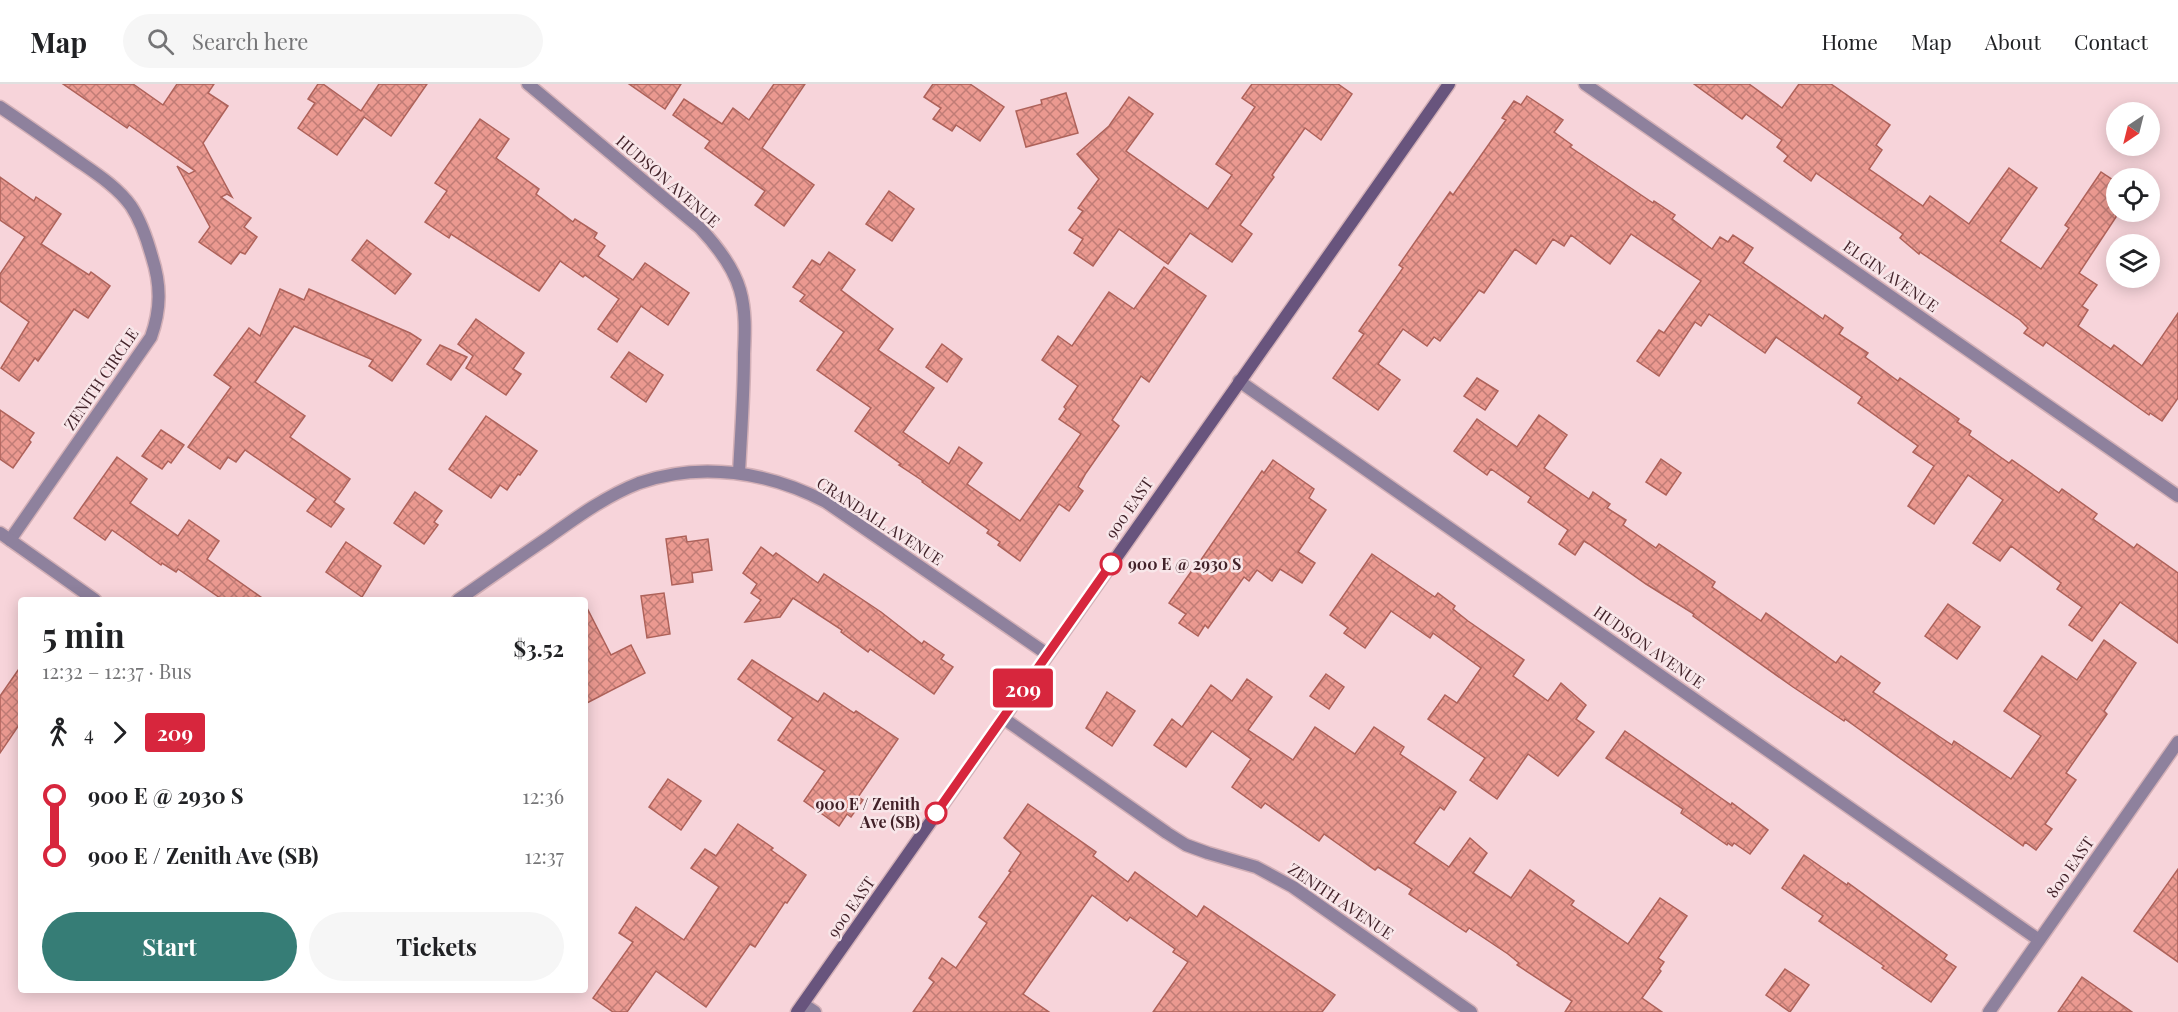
<!DOCTYPE html>
<html lang="en">
<head>
<meta charset="utf-8">
<style>
	body { margin:0; font-family:"Playfair Display",serif; background:#f6f6f6; color:#202124; height:100vh; display:flex; flex-direction:column; font-size:22px; white-space:nowrap }
	* { box-sizing:border-box; margin:0 }
	p { font-size:20px; color:#757577 }
	.icon { flex:none; width:33px; height:33px; fill:none; stroke:currentColor; stroke-width:2; stroke-linecap:round; stroke-linejoin:round }
	.map { position:relative; flex:1; overflow:hidden }
	.panel { position:absolute; left:18px; top:513px; width:570px; height:396px; display:flex; flex-direction:column; background:#fff; border-radius:6px; box-shadow:0 3px 15px #0003 }
	.panel>* { flex:none }
	.badge { padding:0 12px; border-radius:4px; font-size:21px; line-height:39px }
	.needle { width:39px; rotate:215deg }
	.tools { position:absolute; left:2106px; top:18px; display:grid; gap:12px }
	.tools a { display:grid; place-items:center; width:54px; height:54px; border-radius:50%; background:#fff; box-shadow:0 3px 15px #0003; font-size:30px }
	.map>.badge { position:absolute; translate:-50% -50%; box-shadow:0 0 0 3px #fff }
	.legs { display:flex; align-items:center; gap:9px; height:66px; padding:0 24px; font-size:20px }
	.legs p { margin-inline-start:auto }
	.headline { display:flex; align-items:center; justify-content:space-between; height:102px; padding:0 24px }
	h1 { font-size:33px; font-weight:700; line-height:45px }
	.button { display:flex; gap:12px; margin-top:auto; padding:12px 24px }
	.button a { flex:1; height:69px; border-radius:36px; background:#367d76; color:#fff; font-size:24px; font-weight:700; line-height:69px; text-align:center }
	.button a+a { background:#f6f6f6; color:#202124 }
	ul { padding:0 24px; list-style:none }
	li { display:flex; align-items:center; gap:21px; height:60px; font-size:22px }
	li i { display:grid; place-items:center; width:9px; height:100%; margin:0 8px; background:currentColor }
	li i::after { content:''; width:15px; height:15px; margin:-8px; border:4px solid; border-radius:50%; background:#fff }
	li p { margin-inline-start:auto }
	li:first-child i { background:linear-gradient(#0000 50%,currentColor 0) }
	li:last-child i { background:linear-gradient(currentColor 50%,#0000 0) }
	header { display:flex; align-items:center; gap:36px; box-sizing:border-box; height:84px; padding:0 30px; background:#fff; border-bottom:2px solid #e0e0e0 }
	header strong { font-size:28px }
	nav { display:flex; gap:33px; margin-inline-start:auto; font-size:21px }
	.search { width:420px; height:54px; background:#f6f6f6; display:flex; align-items:center; gap:15px; box-sizing:border-box; padding:0 21px; border-radius:33px; color:#757577; font-size:22px }
	.map>svg:first-child { display:block }
</style>
</head>
<body>
<header>
<strong>Map</strong>
<div class="search"><svg class="icon" aria-label="search" viewBox="0 0 24 24"><circle cx="10" cy="10" r="6"/><path d="M15 15l6 6"/></svg>Search here</div>
<nav><a>Home</a><a>Map</a><a>About</a><a>Contact</a></nav>
</header>
<div class="map">
<svg width="2178" height="928" viewBox="0 0 2178 928">
	<defs>
		<pattern id="building-cross-hatch" width="8" height="8" patternUnits="userSpaceOnUse" patternTransform="scale(1.5)"><rect width="8" height="8" fill="#eb9990"/><path d="M0 0l8 8M0 8l8-8" fill="none" stroke="#c07c76"/></pattern>
	</defs>
	<rect width="100%" height="100%" fill="#f7d4da"/>
	<!-- building -->
	<g fill="url(#building-cross-hatch)" stroke="#ae625a" stroke-width="1.5">
		<path d="M 63,0 L 133,0 L 163,21 L 177,0 L 214,0 L 208,9 L 228,22 L 203,59 L 232,113 L 227,110 L 221,113 L 251,134 L 244,143 L 257,153 L 245,170 L 240,168 L 231,180 L 199,158 L 210,143 L 177,82 L 189,90 L 195,87 L 129,41 L 127,44 Z"/>
		<path d="M 318,0 L 323,0 L 361,27 L 379,0 L 427,0 L 391,52 L 364,33 L 337,71 L 298,44 L 315,19 L 308,15 Z"/>
		<path d="M 629,0 L 681,0 L 665,25 Z"/>
		<path d="M 774,0 L 805,0 L 762,64 L 814,101 L 784,142 L 755,121 L 765,107 L 705,64 L 710,57 L 673,31 L 684,15 L 722,40 L 733,24 L 749,36 Z"/>
		<path d="M 933,0 L 970,0 L 1004,23 L 980,57 L 956,41 L 952,47 L 933,35 L 941,24 L 924,13 Z"/>
		<path d="M 1252,0 L 1338,0 L 1352,10 L 1321,56 L 1305,44 L 1272,91 L 1274,93 L 1240,141 L 1252,150 L 1232,178 L 1190,149 L 1168,180 L 1119,145 L 1093,182 L 1074,169 L 1083,155 L 1069,146 L 1083,127 L 1078,124 L 1099,95 L 1077,70 L 1109,42 L 1129,13 L 1153,30 L 1126,67 L 1208,125 L 1232,91 L 1216,80 L 1255,23 L 1242,14 Z"/>
		<path d="M 1694,0 L 1749,0 L 1782,24 L 1799,0 L 1831,0 L 1890,41 L 1876,61 L 1882,66 L 1869,85 L 1923,122 L 1930,112 L 1969,140 L 2009,84 L 2037,104 L 2000,157 L 2041,185 L 2069,144 L 2065,141 L 2101,88 L 2116,98 L 2116,133 L 2079,189 L 2097,201 L 2082,222 L 2088,226 L 2078,242 L 2111,265 L 2114,261 L 2142,282 L 2178,229 L 2178,314 L 2162,337 L 2150,329 L 2149,331 L 2046,258 L 2043,262 L 2024,249 L 2028,244 L 2020,236 L 1920,168 L 1919,170 L 1900,154 L 1903,150 L 1816,89 L 1811,97 L 1784,77 L 1788,72 L 1777,63 L 1782,56 L 1746,30 L 1742,35 Z"/>
		<path d="M 1066,9 L 1078,49 L 1026,63 L 1016,27 L 1042,20 L 1041,16 Z"/>
		<path d="M 1527,12 L 1563,36 L 1554,48 L 1572,61 L 1570,63 L 1653,119 L 1654,117 L 1675,131 L 1672,135 L 1712,165 L 1720,153 L 1728,158 L 1733,151 L 1753,164 L 1743,179 L 1823,235 L 1825,231 L 1843,244 L 1839,250 L 1868,269 L 1865,273 L 1898,297 L 1900,294 L 1959,335 L 1957,338 L 1971,347 L 1969,351 L 2009,379 L 2012,376 L 2059,409 L 2062,405 L 2097,430 L 2093,435 L 2134,464 L 2137,460 L 2178,489 L 2178,559 L 2120,518 L 2092,557 L 2069,541 L 2082,523 L 2057,505 L 2061,499 L 2011,462 L 2000,477 L 1973,459 L 2003,416 L 1968,391 L 1934,440 L 1908,422 L 1934,382 L 1913,368 L 1918,362 L 1858,319 L 1862,313 L 1776,253 L 1765,269 L 1709,230 L 1701,242 L 1695,238 L 1659,292 L 1637,277 L 1659,246 L 1664,249 L 1701,197 L 1631,150 L 1610,180 L 1571,151 L 1564,162 L 1553,155 L 1536,180 L 1515,165 L 1484,209 L 1479,206 L 1440,257 L 1434,253 L 1427,262 L 1403,245 L 1378,280 L 1400,296 L 1378,326 L 1333,294 L 1364,250 L 1359,247 L 1403,184 L 1399,181 L 1450,108 L 1453,111 L 1506,36 L 1502,34 L 1514,17 L 1521,21 Z"/>
		<path d="M 480,35 L 509,55 L 496,74 L 539,105 L 536,110 L 573,138 L 575,135 L 597,149 L 594,154 L 605,162 L 598,172 L 633,196 L 645,179 L 689,209 L 668,241 L 641,222 L 617,258 L 598,245 L 619,215 L 585,191 L 583,193 L 560,177 L 539,207 L 451,150 L 449,154 L 425,138 L 447,107 L 435,99 Z"/>
		<path d="M 0,93 L 34,117 L 36,113 L 61,130 L 41,160 L 89,191 L 91,188 L 110,202 L 88,234 L 74,225 L 38,277 L 35,274 L 19,297 L 1,284 L 29,238 L 0,217 L 0,190 L 25,153 L 0,136 Z"/>
		<path d="M 889,107 L 914,125 L 892,157 L 866,140 Z"/>
		<path d="M 367,156 L 411,190 L 395,210 L 352,176 Z"/>
		<path d="M 829,168 L 855,186 L 841,206 L 893,245 L 878,266 L 934,304 L 903,348 L 949,380 L 959,363 L 982,379 L 967,400 L 1020,437 L 1081,350 L 1059,335 L 1066,325 L 1064,323 L 1078,302 L 1042,276 L 1058,252 L 1072,262 L 1109,208 L 1134,225 L 1164,183 L 1206,212 L 1149,298 L 1141,292 L 1112,336 L 1119,342 L 1086,389 L 1078,403 L 1083,407 L 1069,427 L 1059,420 L 1020,477 L 998,461 L 1000,458 L 987,449 L 989,446 L 922,398 L 923,397 L 899,381 L 901,380 L 855,347 L 871,324 L 817,286 L 844,248 L 800,217 L 805,211 L 793,203 L 812,176 L 820,181 Z"/>
		<path d="M 280,205 L 304,216 L 309,205 L 410,249 L 421,256 L 392,297 L 369,282 L 373,276 L 294,242 L 255,298 L 305,332 L 290,353 L 350,395 L 334,418 L 344,425 L 331,443 L 307,427 L 316,415 L 245,366 L 236,378 L 228,373 L 220,385 L 188,363 L 231,303 L 214,291 L 249,244 L 260,252 Z"/>
		<path d="M 476,235 L 524,269 L 513,285 L 521,290 L 506,311 L 466,284 L 473,272 L 458,260 Z"/>
		<path d="M 942,260 L 962,275 L 947,298 L 926,283 Z"/>
		<path d="M 440,261 L 467,273 L 451,296 L 427,280 Z"/>
		<path d="M 629,268 L 663,291 L 646,318 L 611,293 Z"/>
		<path d="M 1477,294 L 1498,307 L 1485,326 L 1464,312 Z"/>
		<path d="M 0,326 L 34,349 L 29,356 L 31,358 L 13,384 L 0,375 Z"/>
		<path d="M 1539,331 L 1567,351 L 1544,384 L 1589,415 L 1593,408 L 1610,420 L 1607,424 L 1626,436 L 1623,441 L 1656,464 L 1659,460 L 1715,498 L 1712,503 L 1761,537 L 1766,529 L 1836,579 L 1841,572 L 1880,599 L 1873,608 L 1952,661 L 1954,657 L 2011,695 L 2041,652 L 2004,627 L 2042,572 L 2077,596 L 2104,556 L 2136,579 L 2104,627 L 2107,630 L 2066,689 L 2076,696 L 2045,740 L 2052,745 L 2036,766 L 2025,758 L 2023,762 L 1845,635 L 1844,637 L 1793,603 L 1693,532 L 1694,530 L 1646,500 L 1589,460 L 1584,457 L 1575,471 L 1559,460 L 1568,446 L 1528,418 L 1531,413 L 1491,385 L 1487,391 L 1454,367 L 1477,335 L 1517,363 Z"/>
		<path d="M 486,332 L 537,367 L 520,391 L 518,390 L 507,406 L 500,401 L 491,414 L 449,385 Z"/>
		<path d="M 161,346 L 184,361 L 171,379 L 168,377 L 162,385 L 142,372 Z"/>
		<path d="M 117,373 L 147,395 L 130,419 L 178,452 L 189,436 L 219,457 L 207,475 L 265,516 L 223,516 L 178,485 L 176,488 L 162,479 L 161,481 L 112,446 L 105,456 L 74,434 Z"/>
		<path d="M 1661,375 L 1681,389 L 1666,411 L 1646,398 Z"/>
		<path d="M 1273,376 L 1314,405 L 1309,414 L 1326,426 L 1298,468 L 1315,479 L 1302,499 L 1280,485 L 1272,497 L 1257,486 L 1249,497 L 1244,493 L 1208,544 L 1205,541 L 1198,552 L 1179,539 L 1186,530 L 1169,519 L 1193,485 L 1194,486 L 1262,387 L 1264,389 Z"/>
		<path d="M 415,408 L 442,427 L 434,438 L 438,441 L 424,460 L 394,439 Z"/>
		<path d="M 686,452 L 687,458 L 708,455 L 712,486 L 692,489 L 693,498 L 672,501 L 666,455 Z"/>
		<path d="M 346,458 L 381,482 L 362,513 L 326,488 Z"/>
		<path d="M 761,463 L 773,472 L 776,469 L 818,499 L 824,490 L 881,528 L 922,560 L 924,557 L 944,571 L 941,575 L 953,583 L 934,610 L 870,565 L 868,568 L 841,548 L 842,546 L 793,514 L 780,533 L 745,538 L 761,516 L 751,509 L 757,500 L 743,489 Z"/>
		<path d="M 1372,470 L 1435,513 L 1438,509 L 1455,522 L 1453,525 L 1468,537 L 1524,576 L 1513,592 L 1548,617 L 1561,599 L 1586,621 L 1576,635 L 1594,648 L 1558,692 L 1528,670 L 1497,715 L 1470,696 L 1485,674 L 1428,635 L 1445,611 L 1457,619 L 1481,584 L 1433,549 L 1430,554 L 1391,527 L 1365,564 L 1344,549 L 1348,544 L 1330,531 Z"/>
		<path d="M 664,509 L 670,550 L 647,554 L 641,512 Z"/>
		<path d="M 585,520 L 611,571 L 631,561 L 645,589 L 585,620 Z"/>
		<path d="M 1948,520 L 1980,543 L 1957,575 L 1925,552 Z"/>
		<path d="M 752,576 L 818,618 L 824,609 L 854,629 L 856,627 L 898,655 L 858,713 L 863,716 L 851,733 L 847,730 L 839,742 L 804,717 L 825,687 L 778,656 L 793,634 L 738,595 Z"/>
		<path d="M 21,582 L 21,638 L 0,669 L 0,612 Z"/>
		<path d="M 1326,590 L 1344,603 L 1329,625 L 1310,612 Z"/>
		<path d="M 1247,595 L 1272,613 L 1248,646 L 1293,676 L 1315,643 L 1355,670 L 1374,643 L 1404,663 L 1400,670 L 1456,708 L 1444,726 L 1440,723 L 1414,759 L 1449,783 L 1470,754 L 1487,769 L 1473,789 L 1511,814 L 1530,786 L 1574,817 L 1571,821 L 1628,860 L 1660,814 L 1687,832 L 1658,874 L 1664,878 L 1659,885 L 1661,887 L 1642,914 L 1662,928 L 1565,928 L 1572,917 L 1517,881 L 1519,879 L 1508,870 L 1469,844 L 1466,848 L 1409,810 L 1412,805 L 1378,783 L 1375,786 L 1324,750 L 1319,757 L 1265,719 L 1261,724 L 1232,703 L 1251,675 L 1212,647 L 1186,683 L 1154,661 L 1172,635 L 1182,643 L 1211,601 L 1232,617 Z"/>
		<path d="M 1107,608 L 1135,627 L 1112,662 L 1086,644 Z"/>
		<path d="M 1625,647 L 1731,721 L 1732,719 L 1768,746 L 1750,770 L 1734,759 L 1732,762 L 1728,759 L 1727,761 L 1681,729 L 1683,725 L 1606,674 Z"/>
		<path d="M 668,695 L 701,717 L 681,746 L 649,723 Z"/>
		<path d="M 1028,720 L 1096,768 L 1093,772 L 1128,798 L 1135,788 L 1197,833 L 1204,822 L 1335,911 L 1322,928 L 1153,928 L 1188,878 L 1173,868 L 1175,865 L 1130,833 L 1127,837 L 1092,811 L 1023,910 L 1049,928 L 913,928 L 934,898 L 929,894 L 942,874 L 956,884 L 987,839 L 979,833 L 1011,788 L 1009,787 L 1021,769 L 1004,754 Z"/>
		<path d="M 738,740 L 773,764 L 771,766 L 806,791 L 787,819 L 785,818 L 755,863 L 750,860 L 706,923 L 656,887 L 627,928 L 613,928 L 593,914 L 633,858 L 619,849 L 636,823 L 684,856 L 719,803 L 691,784 L 705,765 L 716,772 Z"/>
		<path d="M 1804,771 L 1847,801 L 1848,799 L 1947,871 L 1944,875 L 1956,883 L 1931,918 L 1882,884 L 1884,882 L 1819,837 L 1823,832 L 1782,804 Z"/>
		<path d="M 2178,785 L 2178,878 L 2134,847 Z"/>
		<path d="M 1785,885 L 1809,901 L 1790,928 L 1766,911 Z"/>
		<path d="M 2082,893 L 2132,928 L 2058,928 Z"/>
	</g>
	<g fill="none" stroke-linecap="round" stroke-linejoin="round">
		<!-- street casing -->
		<g stroke="#d3b0b7" stroke-width="15">
			<g id="street">
				<path d="M 528,0 L 700,144 C 717,162 733,182 740,206 C 746,227 745,248 744,270 C 744,310 741,349 739,389"/>
				<path d="M 1585,0 L 2178,412"/>
				<path d="M 0,23 C 24,39 48,56 71,72 C 92,87 116,101 131,122 C 141,137 147,155 152,173 C 161,201 161,225 151,253 L 10,456"/>
				<path d="M 1239,297 L 2039,856"/>
				<path d="M 0,449 L 95,516"/>
				<path d="M 458,516 C 488,495 518,474 549,453 C 577,433 606,412 639,399 C 701,377 769,388 826,418 L 1047,570"/>
				<path d="M 1003,634 L 1167,749 L 1186,761 L 1208,769 L 1256,783 L 1293,803 L 1471,928"/>
				<path d="M 803,920 L 815,928"/>
				<path d="M 1989,928 L 2178,658"/>
			</g>
		</g>
		<!-- secondary casing -->
		<g stroke="#d3b0b7" stroke-width="15">
			<path id="secondary" d="M 797,928 L 1449,0"/>
		</g>
		<!-- street -->
		<use href="#street" stroke="#8e819d" stroke-width="12"/>
		<!-- secondary -->
		<use href="#secondary" stroke="#68547d" stroke-width="12"/>
	</g>
	<g fill="none" stroke-linecap="round" stroke-linejoin="round">
		<!-- line-1 casing -->
		<g stroke="#fff" stroke-width="14">
			<path id="line-1" d="M 936,729 L 1111,480"/>
		</g>
		<!-- line-1 -->
		<use href="#line-1" stroke="#d7263d" stroke-width="9"/>
	</g>
	<!-- markers -->
	<g fill="#fff" stroke="#d7263d" stroke-width="3">
		<circle cx="1111" cy="480" r="10"/>
		<circle cx="936" cy="729" r="10"/>
	</g>
	<g text-anchor="middle" stroke-width="5" stroke-linejoin="round" paint-order="stroke">
		<!-- street labels -->
		<g font-size="16" fill="#422229" stroke="#f8e6e9">
			<text transform="translate(668 97) rotate(41)" y="6">HUDSON AVENUE</text>
			<text transform="translate(1891 192) rotate(35)" y="6">ELGIN AVENUE</text>
			<text transform="translate(101 295) rotate(-56)" y="6">ZENITH CIRCLE</text>
			<text transform="translate(1129 424) rotate(-55)" y="6">900 EAST</text>
			<text transform="translate(880 437) rotate(33)" y="6">CRANDALL AVENUE</text>
			<text transform="translate(1649 563) rotate(35)" y="6">HUDSON AVENUE</text>
			<text transform="translate(2070 783) rotate(-55)" y="6">800 EAST</text>
			<text transform="translate(1341 817) rotate(34)" y="6">ZENITH AVENUE</text>
			<text transform="translate(851 823) rotate(-55)" y="6">900 EAST</text>
		</g>
		<!-- stop labels -->
		<g font-size="16" font-weight="bold" fill="#422229" stroke="#f8e6e9" text-anchor="start">
			<text x="1128" y="486">900 E @ 2930 S</text>
			<text x="920" y="726" text-anchor="end">900 E / Zenith<tspan x="920" dy="18">Ave (SB)</tspan></text>
		</g>
	</g>
</svg>
<div class="tools">
<a><svg class="needle" viewBox="-14 -14 28 28"><path d="M0-13l5 13h-10z" fill="#e53935"/><path d="M0 13l5-13h-10z" fill="#757577"/></svg></a>
<a><svg class="icon" aria-label="locate" viewBox="0 0 24 24"><circle cx="12" cy="12" r="6"/><path d="M12 2v4M12 18v4M2 12h4M18 12h4"/></svg></a>
<a><svg class="icon" aria-label="layers" viewBox="0 0 24 24"><path d="M12 4l9 5-9 5-9-5zM3 14l9 5 9-5"/></svg></a>
</div>
<b class="badge" style="left:1023px;top:604px;background:#d7263d;color:#fff">209</b>
<section class="panel">
<div class="headline"><div><h1>5 min</h1><p>12:32 – 12:37 · Bus</p></div><b>$3.52</b></div>
<div class="legs"><svg class="icon" aria-label="walk" viewBox="0 0 24 24"><circle cx="13" cy="4" r="2"/><path d="M13 8l-2 6 4 7M11 14l-3 7M7 12l3-4h3l4 4"/></svg>4<svg class="icon" aria-label="forward" viewBox="0 0 24 24"><path d="M9 5l7 7-7 7"/></svg><b class="badge" style="background:#d7263d;color:#fff">209</b></div>
<ul>
<li><i style="color:#d7263d"></i><b>900 E @ 2930 S</b><p>12:36</p></li>
<li><i style="color:#d7263d"></i><b>900 E / Zenith Ave (SB)</b><p>12:37</p></li>
</ul>
<div class="button"><a>Start</a><a>Tickets</a></div>
</section>
</div>
</body>
</html>
